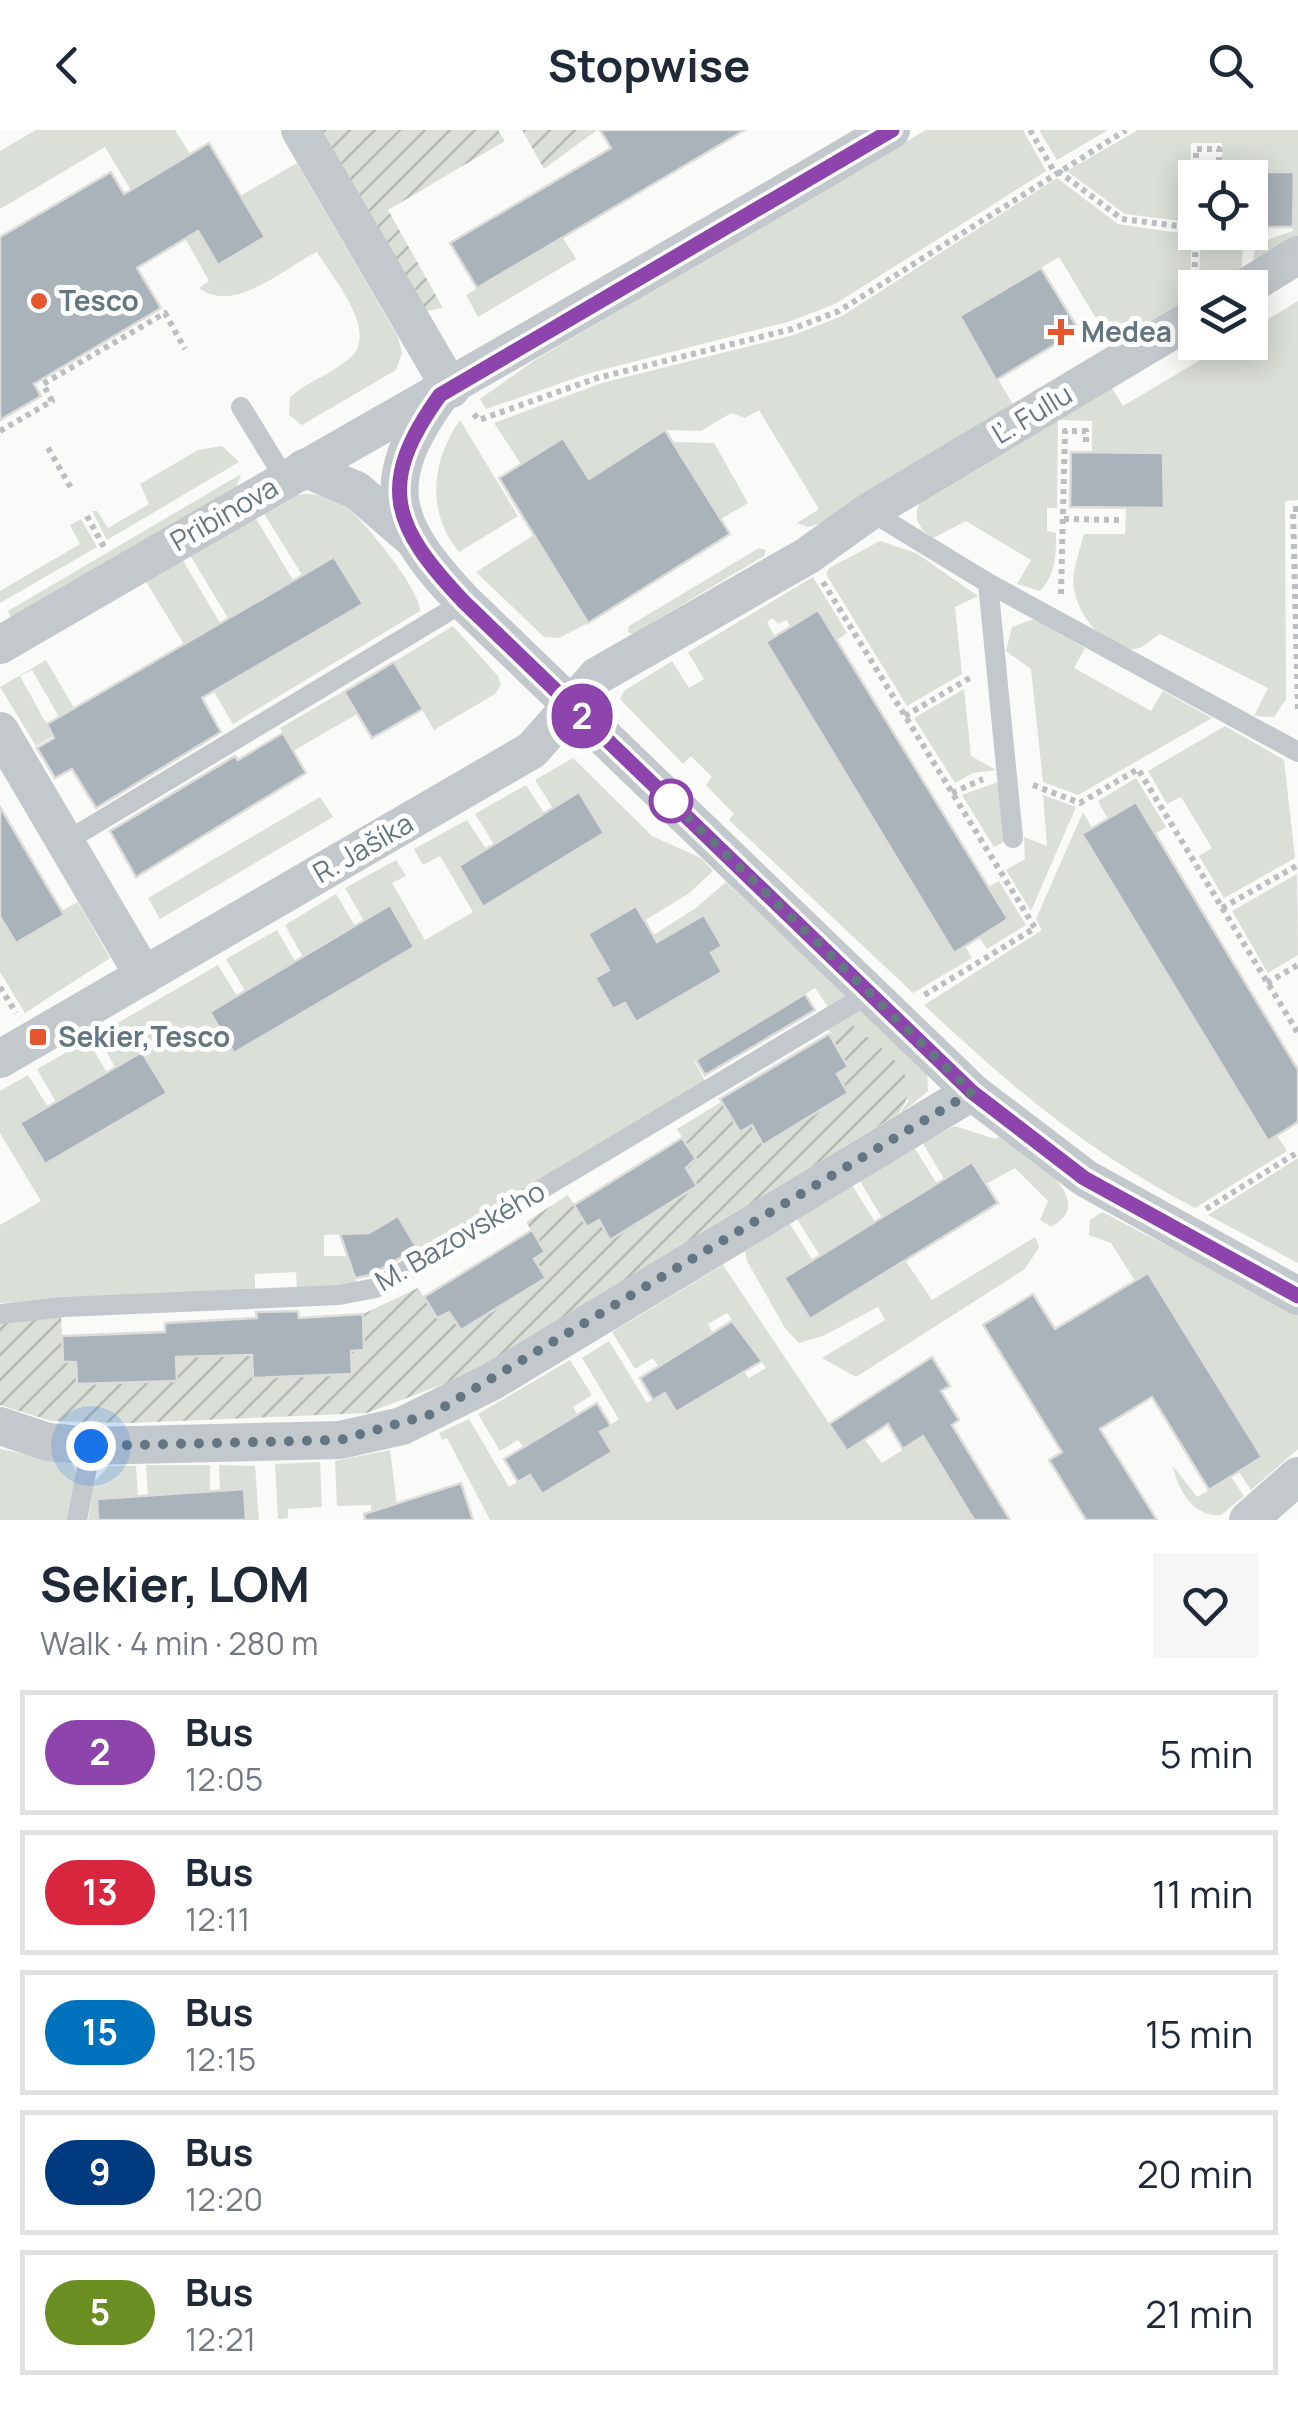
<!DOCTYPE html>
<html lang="en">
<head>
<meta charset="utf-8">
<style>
	body { margin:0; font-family:Manrope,sans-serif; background:#f6f6f7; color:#1f2937; height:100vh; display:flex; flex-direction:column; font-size:38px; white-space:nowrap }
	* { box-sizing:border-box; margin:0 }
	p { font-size:32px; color:#747a83 }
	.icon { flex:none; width:55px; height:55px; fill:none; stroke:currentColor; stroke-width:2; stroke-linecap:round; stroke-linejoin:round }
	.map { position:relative; height:1390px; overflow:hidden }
	.side { display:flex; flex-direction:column; background:#fff; flex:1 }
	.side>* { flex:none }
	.badge { padding:0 20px; border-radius:32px; font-size:35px; line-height:65px }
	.fabs { position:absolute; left:1178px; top:30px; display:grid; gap:20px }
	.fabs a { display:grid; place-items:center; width:90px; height:90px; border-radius:0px; background:#fff; box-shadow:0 5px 25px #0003; font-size:50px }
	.you { position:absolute; width:50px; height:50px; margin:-25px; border:8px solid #fff; border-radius:50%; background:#1a73e8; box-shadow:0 0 0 15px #1a73e833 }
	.map>.badge { position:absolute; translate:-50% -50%; box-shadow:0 0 0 5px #fff }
	.round { display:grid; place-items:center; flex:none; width:105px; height:105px; border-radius:0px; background:#f6f6f7 }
	.headline { display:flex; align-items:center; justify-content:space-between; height:170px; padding:0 40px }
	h1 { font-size:48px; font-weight:700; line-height:75px }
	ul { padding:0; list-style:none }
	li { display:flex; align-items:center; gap:30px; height:125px; margin:0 20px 15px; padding:0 20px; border:5px solid #e0e1e3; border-radius:0px }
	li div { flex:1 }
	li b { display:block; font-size:38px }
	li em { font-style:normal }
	li .badge { min-width:110px; font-weight:700; text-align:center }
	header { display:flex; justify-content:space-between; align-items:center; height:130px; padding:0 40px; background:#fff; font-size:45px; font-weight:700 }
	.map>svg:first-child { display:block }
</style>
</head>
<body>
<header><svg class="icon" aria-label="back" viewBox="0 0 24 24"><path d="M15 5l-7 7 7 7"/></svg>Stopwise<svg class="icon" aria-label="search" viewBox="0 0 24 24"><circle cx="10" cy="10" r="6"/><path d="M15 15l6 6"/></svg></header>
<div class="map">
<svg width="1298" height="1390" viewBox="0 0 1298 1390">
	<defs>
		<pattern id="garden-furrows" width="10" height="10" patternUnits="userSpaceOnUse" patternTransform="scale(2.5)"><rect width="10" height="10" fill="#dadfd7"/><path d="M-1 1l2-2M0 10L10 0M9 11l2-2" fill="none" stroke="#b4b9b4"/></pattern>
	</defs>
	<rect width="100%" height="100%" fill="#fafaf8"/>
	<!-- green -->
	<g fill="#dadfd7">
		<path d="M 36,0 L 175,0 L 190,24 L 163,41 L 159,107 L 105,17 L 0,79 L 0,21 Z"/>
		<path d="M 926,0 L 1023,0 L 1046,41 L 835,174 L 791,191 L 590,243 L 486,279 L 480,269 L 535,230 Z"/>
		<path d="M 1039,0 L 1108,0 L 1057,30 Z"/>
		<path d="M 1138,0 L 1298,0 L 1298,109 L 1253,136 L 1255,114 L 1293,101 L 1294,42 L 1222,41 L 1222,13 L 1191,13 L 1189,92 L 1125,84 L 1067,41 Z"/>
		<path d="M 297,33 L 398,207 L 402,223 L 396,240 L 302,295 L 289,285 L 290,267 C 308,251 332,244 350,228 C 380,202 332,147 317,122 C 285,137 235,185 199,158 L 209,151 L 185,108 L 198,101 L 218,135 L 264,108 L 240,66 Z"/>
		<path d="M 1057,48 L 1118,94 L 1179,103 L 1179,114 L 1191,114 L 1190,173 L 1114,218 L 1059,127 L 961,186 L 1015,278 L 823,393 L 808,397 L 797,393 L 819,379 L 759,280 L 745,288 L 731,283 L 701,301 L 665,300 L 589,349 L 563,308 L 521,334 L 494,293 L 602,253 L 794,205 L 842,186 Z"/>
		<path d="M 563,108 L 576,129 L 478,187 L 466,165 Z"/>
		<path d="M 1200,114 L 1243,114 L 1241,143 L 1215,157 L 1199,158 Z"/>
		<path d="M 1298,171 L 1298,370 L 1285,371 L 1286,569 L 1274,587 L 1254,586 L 1268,558 L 1160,504 C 1152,509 1142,520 1132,519 C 1104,517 1078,486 1074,459 C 1071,442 1080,420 1084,404 L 1125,404 L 1126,378 L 1164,378 L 1163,323 L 1092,322 L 1092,291 L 1058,290 L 1057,378 L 1047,378 L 1047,401 L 1056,403 C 1056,425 1056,444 1040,461 L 1017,454 L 1031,430 L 966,391 L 933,408 C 919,399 912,388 920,372 L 1110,255 L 1123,276 L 1229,213 L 1250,212 L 1250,200 Z"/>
		<path d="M 460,290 L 518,386 L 459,422 C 426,382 431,331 460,290 Z"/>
		<path d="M 672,312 L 714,313 L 748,373 L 721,389 Z"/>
		<path d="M 222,316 L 239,332 L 107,410 L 92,381 L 97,381 L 108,398 L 149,374 L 140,354 L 198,320 Z"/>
		<path d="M 241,344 L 236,359 L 13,491 L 8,481 Z"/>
		<path d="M 305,364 C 318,364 331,367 342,374 C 361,386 421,460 420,481 L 233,594 L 214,562 L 363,474 L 334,427 L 302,445 L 263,382 L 291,366 Z"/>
		<path d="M 255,387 L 293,450 L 228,488 L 190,425 Z"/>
		<path d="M 81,389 L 97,417 L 0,473 L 0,461 L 80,414 L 70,395 Z"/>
		<path d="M 534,405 L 588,493 L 559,508 L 544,507 L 476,442 Z"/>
		<path d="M 880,411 L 916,423 L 978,466 L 955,477 L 962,544 L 907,576 L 826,444 L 829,438 Z"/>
		<path d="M 759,418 L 766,420 L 764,426 L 633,504 L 628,502 L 629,496 Z"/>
		<path d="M 182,429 L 220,493 L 184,514 L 145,450 Z"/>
		<path d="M 813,447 L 847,503 L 837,510 L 818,480 L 791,497 L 786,490 L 778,494 L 773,488 L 767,492 L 775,507 L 766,513 L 954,822 L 965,816 L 972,828 L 913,863 L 729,690 L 734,684 L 706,655 L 712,647 L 691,626 L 683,634 L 620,569 L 624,561 L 672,531 L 689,558 L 704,549 L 688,522 Z"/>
		<path d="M 1034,489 L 1085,518 L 1074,538 L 1151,581 L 1163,561 L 1212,588 L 1078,665 L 1043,652 L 1031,539 L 1006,521 L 1012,497 Z"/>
		<path d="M 453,496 L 498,546 L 501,555 L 495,564 L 434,600 L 394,532 Z"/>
		<path d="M 46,530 L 74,578 L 59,587 L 32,540 L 20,546 L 53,606 L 36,616 L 0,557 Z"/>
		<path d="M 964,559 L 971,626 L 996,640 L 973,643 L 955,653 L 914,588 Z"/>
		<path d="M 344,561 L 357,584 L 293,621 L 280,598 Z"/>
		<path d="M 1225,596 L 1284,630 L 1295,728 L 1224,768 L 1199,726 L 1212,718 L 1181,667 L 1167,674 L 1148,641 Z"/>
		<path d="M 573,628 L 652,706 L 701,728 L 713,741 L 688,764 L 605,815 L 614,830 L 696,778 L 726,752 L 847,866 L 828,877 L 815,858 L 694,931 L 705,951 L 421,1123 L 398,1086 L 369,1103 L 324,1105 L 324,1126 L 347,1126 L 357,1154 L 297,1159 L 296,1142 L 255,1144 L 255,1161 L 0,1173 L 0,1095 L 41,1071 L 0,1003 L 0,961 L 28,945 L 48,977 L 22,993 L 46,1034 L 166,964 L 142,922 L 115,937 L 97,905 L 218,835 L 237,866 L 210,882 L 235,922 L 414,817 L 390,776 L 364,791 L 345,758 L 396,730 L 406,746 L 392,753 L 425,810 L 473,782 L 440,726 L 423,735 L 414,719 L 467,690 L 486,719 L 459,736 L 484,777 L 603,704 L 579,663 L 553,678 L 535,650 Z"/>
		<path d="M 1136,648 L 1166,697 L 1155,704 L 1108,689 L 1098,671 Z"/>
		<path d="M 998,652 L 1004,712 L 994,717 L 962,665 Z"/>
		<path d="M 526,655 L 544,683 L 494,714 L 475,684 Z"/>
		<path d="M 1043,665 L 1076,677 L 1031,781 L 1006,740 L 1025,729 L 1024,707 L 1047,716 Z"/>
		<path d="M 320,667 L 333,687 L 160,789 L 148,768 Z"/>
		<path d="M 1083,682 L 1092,698 L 1082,705 L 1287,1021 L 1195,1078 C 1089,1022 1011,957 924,875 L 1042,800 L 1036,789 Z"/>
		<path d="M 1297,744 L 1298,825 L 1268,843 L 1232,781 Z"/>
		<path d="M 999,751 L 1026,795 L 987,819 L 979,807 L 1007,789 L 988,757 Z"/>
		<path d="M 336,764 L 355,796 L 303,827 L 285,795 Z"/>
		<path d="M 78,772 L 110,828 L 25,883 L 0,842 L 0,787 L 16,813 L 63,786 L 61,781 Z"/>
		<path d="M 277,800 L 295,831 L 245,861 L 226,829 Z"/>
		<path d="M 859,878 L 927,939 L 928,961 L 899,985 L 909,970 L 825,897 Z"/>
		<path d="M 88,910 L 107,943 L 56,972 L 37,939 Z"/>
		<path d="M 955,996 L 995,1009 L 1001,1006 C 1023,1023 1103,1069 1051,1097 L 1040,1090 L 1048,1071 L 1015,1038 L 986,1054 L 972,1032 L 944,1049 L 922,1012 Z"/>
		<path d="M 914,1017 L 937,1054 L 882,1088 L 860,1051 Z"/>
		<path d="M 1298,1028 L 1298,1133 L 1208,1085 Z"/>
		<path d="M 852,1055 L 875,1092 L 820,1126 L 797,1089 Z"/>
		<path d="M 1102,1082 L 1298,1183 L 1298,1319 L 1251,1360 L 1239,1342 L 1262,1327 L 1149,1143 L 1135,1151 L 1111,1113 L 1089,1105 L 1090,1090 Z"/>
		<path d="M 790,1094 L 813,1131 L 905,1130 L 932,1170 L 1035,1107 L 1039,1117 L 1025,1139 L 856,1247 L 822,1228 L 885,1190 L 878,1177 L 823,1206 L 799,1213 L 785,1198 L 747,1131 L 745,1121 Z"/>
		<path d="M 723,1135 L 847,1320 L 864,1309 L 882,1333 L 923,1307 L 975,1390 L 490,1390 L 447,1308 L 442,1310 L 439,1303 L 469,1289 L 509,1357 L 530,1345 L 542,1364 L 612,1322 L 600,1302 L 619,1289 L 582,1228 L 609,1211 L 647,1273 L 664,1263 L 677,1282 L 744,1242 L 749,1248 L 766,1238 L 727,1183 L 708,1194 L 713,1204 L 659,1237 L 653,1228 L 635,1239 L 612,1202 Z"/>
		<path d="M 570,1230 L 592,1265 L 573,1277 L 578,1286 L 524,1318 L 518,1310 L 500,1321 L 478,1284 Z"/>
		<path d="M 0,1319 L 72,1334 L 76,1342 L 69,1390 L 0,1390 Z"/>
		<path d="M 390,1320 L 399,1390 L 372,1390 L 371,1375 L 337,1376 L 335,1331 Z"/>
		<path d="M 320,1332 L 322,1377 L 288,1379 L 288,1388 L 278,1389 L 275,1334 Z"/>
		<path d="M 146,1335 L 210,1335 L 210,1362 L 148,1366 Z"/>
		<path d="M 219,1335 L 255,1336 L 259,1390 L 246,1390 L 244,1359 L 220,1361 Z"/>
		<path d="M 109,1336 L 136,1336 L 138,1367 L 112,1390 L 88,1390 L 94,1352 Z"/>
		<path d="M 1173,1336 L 1197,1367 L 1231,1347 L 1244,1366 L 1221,1385 C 1194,1388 1177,1359 1173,1336 Z"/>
	</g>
	<!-- garden -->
	<g fill="url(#garden-furrows)">
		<path d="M 322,0 L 498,0 L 505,11 L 388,80 L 443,178 L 426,181 Z"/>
		<path d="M 522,0 L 597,0 L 544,39 Z"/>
		<path d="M 850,893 C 879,919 930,943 898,984 L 473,1243 L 367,1283 L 130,1293 L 51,1291 L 0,1275 L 0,1193 L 61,1186 L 63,1231 L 76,1232 L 78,1254 L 176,1251 L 176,1227 L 190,1226 L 188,1191 L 237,1189 L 252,1225 L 254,1248 L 352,1244 L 351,1221 L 364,1220 L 363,1184 L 418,1158 L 437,1188 L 449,1182 L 461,1200 L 546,1149 L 534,1129 L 545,1121 L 526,1092 L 568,1065 L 587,1096 L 599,1090 L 611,1110 L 696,1056 L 686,1038 L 696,1029 L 677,999 L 721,972 L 740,1002 L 752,995 L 764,1015 L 848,964 L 837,944 L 848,937 L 829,905 Z"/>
	</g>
	<!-- building -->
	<g fill="#aab3b9" stroke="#dcdcda" stroke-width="2.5">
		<path d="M 600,0 L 745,0 L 477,158 L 450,113 L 611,18 Z"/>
		<path d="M 209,13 L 265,107 L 218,135 L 198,101 L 137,138 L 161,178 L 34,254 L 41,266 L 0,290 L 0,107 L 111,42 L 124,64 Z"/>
		<path d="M 1250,42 L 1294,42 L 1293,97 L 1250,97 Z"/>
		<path d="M 1041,138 L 1079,200 L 996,250 L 960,186 Z"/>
		<path d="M 665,300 L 730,404 L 588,493 L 499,348 L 563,308 L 589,349 Z"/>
		<path d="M 1071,322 L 1163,323 L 1164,378 L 1070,377 Z"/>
		<path d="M 334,427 L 363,474 L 202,568 L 221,602 L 96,678 L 72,639 L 55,648 L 37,618 L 54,608 L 47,594 Z"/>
		<path d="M 818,480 L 1008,789 L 954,823 L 766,512 Z"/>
		<path d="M 394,532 L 423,579 L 372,608 L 344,562 Z"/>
		<path d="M 283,603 L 306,643 L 136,747 L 110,701 L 235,626 L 238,630 Z"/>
		<path d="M 579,662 L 604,703 L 483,777 L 459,736 Z"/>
		<path d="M 1136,672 L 1298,940 L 1298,992 L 1268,1011 L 1082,704 Z"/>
		<path d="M 0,677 L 64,785 L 16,813 L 0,787 Z"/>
		<path d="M 390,775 L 414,817 L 234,923 L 210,882 Z"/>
		<path d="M 636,776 L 657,812 L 704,785 L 722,816 L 711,823 L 722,842 L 636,892 L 625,873 L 613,879 L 595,848 L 609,840 L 588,804 Z"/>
		<path d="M 805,864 L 815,880 L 705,945 L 696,930 Z"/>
		<path d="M 829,904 L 848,937 L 837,944 L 848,963 L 763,1015 L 752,995 L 740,1002 L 720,969 Z"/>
		<path d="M 142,922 L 167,963 L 45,1034 L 20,993 Z"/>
		<path d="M 682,1008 L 696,1029 L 686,1038 L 697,1056 L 610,1110 L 599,1090 L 587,1097 L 574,1075 Z"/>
		<path d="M 972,1032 L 998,1073 L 810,1189 L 784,1148 Z"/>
		<path d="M 398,1086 L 417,1118 L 371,1145 L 355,1148 L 340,1104 L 369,1103 Z"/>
		<path d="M 532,1100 L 545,1122 L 534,1129 L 546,1148 L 461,1200 L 449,1182 L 437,1188 L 424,1167 Z"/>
		<path d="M 1148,1143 L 1262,1327 L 1209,1360 L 1152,1267 L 1100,1299 L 1157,1390 L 1086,1390 L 1049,1330 L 1062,1322 L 983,1195 L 1033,1164 L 1055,1199 Z"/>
		<path d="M 298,1181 L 299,1188 L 363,1184 L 364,1220 L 351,1221 L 352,1244 L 253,1248 L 252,1225 L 176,1227 L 177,1251 L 77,1254 L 76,1232 L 63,1232 L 62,1206 L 165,1202 L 165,1193 L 257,1188 L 256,1182 Z"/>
		<path d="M 732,1191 L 762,1231 L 676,1282 L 665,1263 L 653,1270 L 640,1248 Z"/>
		<path d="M 932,1227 L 950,1256 L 941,1261 L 959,1290 L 952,1295 L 1010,1390 L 974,1390 L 923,1306 L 903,1319 L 888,1294 L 847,1321 L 829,1294 Z"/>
		<path d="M 597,1273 L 611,1296 L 600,1302 L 612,1322 L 542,1364 L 530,1345 L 518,1352 L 504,1329 Z"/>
		<path d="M 461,1353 L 473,1390 L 365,1390 L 364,1384 Z"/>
		<path d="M 244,1359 L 246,1390 L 98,1390 L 97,1369 Z"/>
	</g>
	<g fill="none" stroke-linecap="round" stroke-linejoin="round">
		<!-- path -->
		<g stroke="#bbbfc2" stroke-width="6" stroke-dasharray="5 5" stroke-linecap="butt">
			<path d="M 1030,0 L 1055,43"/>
			<path d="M 1058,41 L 1122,89 L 1195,98"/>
			<path d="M 1196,48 L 1196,19 L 1219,19 L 1219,30"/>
			<path d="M 1196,105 L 1249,107 L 1248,117"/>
			<path d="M 1194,157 L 1196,104"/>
			<path d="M 474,284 L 479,290 L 597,248 L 792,199 L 839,181 L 1126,0"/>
			<path d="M 0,301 L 52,271 L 43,254 L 165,183 L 185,219"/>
			<path d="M 48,318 L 71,358"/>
			<path d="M 1298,379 L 1293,379 L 1298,580"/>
			<path d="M 87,386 L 104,417"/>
			<path d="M 1064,389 L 1120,390"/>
			<path d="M 823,452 L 1035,798 L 921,867"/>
			<path d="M 1061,464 L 1065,301 L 1086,301 L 1086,313"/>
			<path d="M 905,586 L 973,546"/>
			<path d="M 1033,655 L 1080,673 L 1138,639 L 1298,903"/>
			<path d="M 952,663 L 983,649"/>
			<path d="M 1222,778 L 1298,735"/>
			<path d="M 1267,853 L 1298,835"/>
			<path d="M 0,857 L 16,883"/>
			<path d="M 1206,1079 L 1298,1022"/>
		</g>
		<!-- service -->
		<g stroke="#c3c8cc" stroke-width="20">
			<path d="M 241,277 L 285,349"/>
			<path d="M 870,381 L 988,453 L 1298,622"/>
			<path d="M 988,453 L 1013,708"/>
			<path d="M 65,712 L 464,472"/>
			<path d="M 0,1184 L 64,1177 L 339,1165 L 376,1158 L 870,863"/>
			<path d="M 77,1390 L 91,1316"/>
		</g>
		<!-- minor -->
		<g stroke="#c3c8cc" stroke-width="38">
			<path d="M 300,0 L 451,259"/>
			<path d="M 1245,158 L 1298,125"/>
			<path d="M 440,265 C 375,354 392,396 464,472 L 972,962 L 1085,1048 L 1298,1166"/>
			<path d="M 304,338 L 356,360 L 413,409"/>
			<path d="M 0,515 C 296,342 596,175 891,0"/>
			<path d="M 0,601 L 144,846"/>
			<path d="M 0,929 L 532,620 L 597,546 L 807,426 L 870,381 L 1195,187"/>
			<path d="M 0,1296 L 48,1312 L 91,1316 L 340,1310 L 402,1296 L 491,1252 L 972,962"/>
			<path d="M 1248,1390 L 1298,1346"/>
		</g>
	</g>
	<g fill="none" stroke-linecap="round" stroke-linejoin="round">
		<!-- line casing -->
		<g stroke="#fff" stroke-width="22">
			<path id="line" d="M 892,0 L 440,265 C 375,355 392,396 464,472 L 972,962 L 1084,1048 L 1298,1166"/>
		</g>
		<!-- line -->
		<use href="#line" stroke="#8e44ad" stroke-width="15"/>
		<!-- walk -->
		<path stroke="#657683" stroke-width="10" stroke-dasharray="0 18" d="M 91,1316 L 340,1310 L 432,1284 L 972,962 L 671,671"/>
	</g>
	<!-- markers -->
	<g fill="#e4572e" stroke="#fff" stroke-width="4">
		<circle cx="39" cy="171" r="10"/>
		<path d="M1056 187h10v10h10v10h-10v10h-10v-10h-10v-10h10z"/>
		<rect x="28" y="897" width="20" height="20" rx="5"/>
	</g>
	<circle fill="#fff" stroke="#8e44ad" stroke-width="5" cx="671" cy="671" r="20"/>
	<g text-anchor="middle" stroke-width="10" stroke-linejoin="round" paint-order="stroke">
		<!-- poi labels -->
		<g font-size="28" font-weight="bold" fill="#657683" stroke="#fff" text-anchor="start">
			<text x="59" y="181">Tesco</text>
			<text x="1081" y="212">Medea</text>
			<text x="58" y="917">Sekier,Tesco</text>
		</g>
		<!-- street labels -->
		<g font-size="28" fill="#657683" stroke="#fff">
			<text transform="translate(1032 284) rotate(-31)" y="10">Ľ. Fullu</text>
			<text transform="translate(224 384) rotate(-30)" y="10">Pribinova</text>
			<text transform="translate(363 718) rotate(-30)" y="10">R. Jašíka</text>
			<text transform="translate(460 1106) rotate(-30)" y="10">M. Bazovského</text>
		</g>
	</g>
</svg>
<div class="fabs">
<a><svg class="icon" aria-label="locate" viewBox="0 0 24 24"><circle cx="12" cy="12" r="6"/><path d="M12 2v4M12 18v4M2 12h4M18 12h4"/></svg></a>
<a><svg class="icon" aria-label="layers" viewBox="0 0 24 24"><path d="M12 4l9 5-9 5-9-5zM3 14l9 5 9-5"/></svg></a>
</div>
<div class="you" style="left:91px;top:1316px"></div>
<b class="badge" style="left:582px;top:586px;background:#8e44ad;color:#fff">2</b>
</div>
<section class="side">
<div class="headline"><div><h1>Sekier, LOM</h1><p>Walk · 4 min · 280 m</p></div><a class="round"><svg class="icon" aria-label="heart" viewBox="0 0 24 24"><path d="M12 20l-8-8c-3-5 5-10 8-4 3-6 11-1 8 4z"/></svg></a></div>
<ul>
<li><span class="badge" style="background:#8e44ad;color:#fff">2</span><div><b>Bus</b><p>12:05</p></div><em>5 min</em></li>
<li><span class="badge" style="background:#d7263d;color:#fff">13</span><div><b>Bus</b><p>12:11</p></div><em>11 min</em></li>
<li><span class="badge" style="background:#0072bc;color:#fff">15</span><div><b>Bus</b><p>12:15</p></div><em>15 min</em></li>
<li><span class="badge" style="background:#003b80;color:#fff">9</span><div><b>Bus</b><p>12:20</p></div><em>20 min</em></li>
<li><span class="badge" style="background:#6b8e23;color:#fff">5</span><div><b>Bus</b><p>12:21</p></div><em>21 min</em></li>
</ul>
</section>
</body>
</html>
